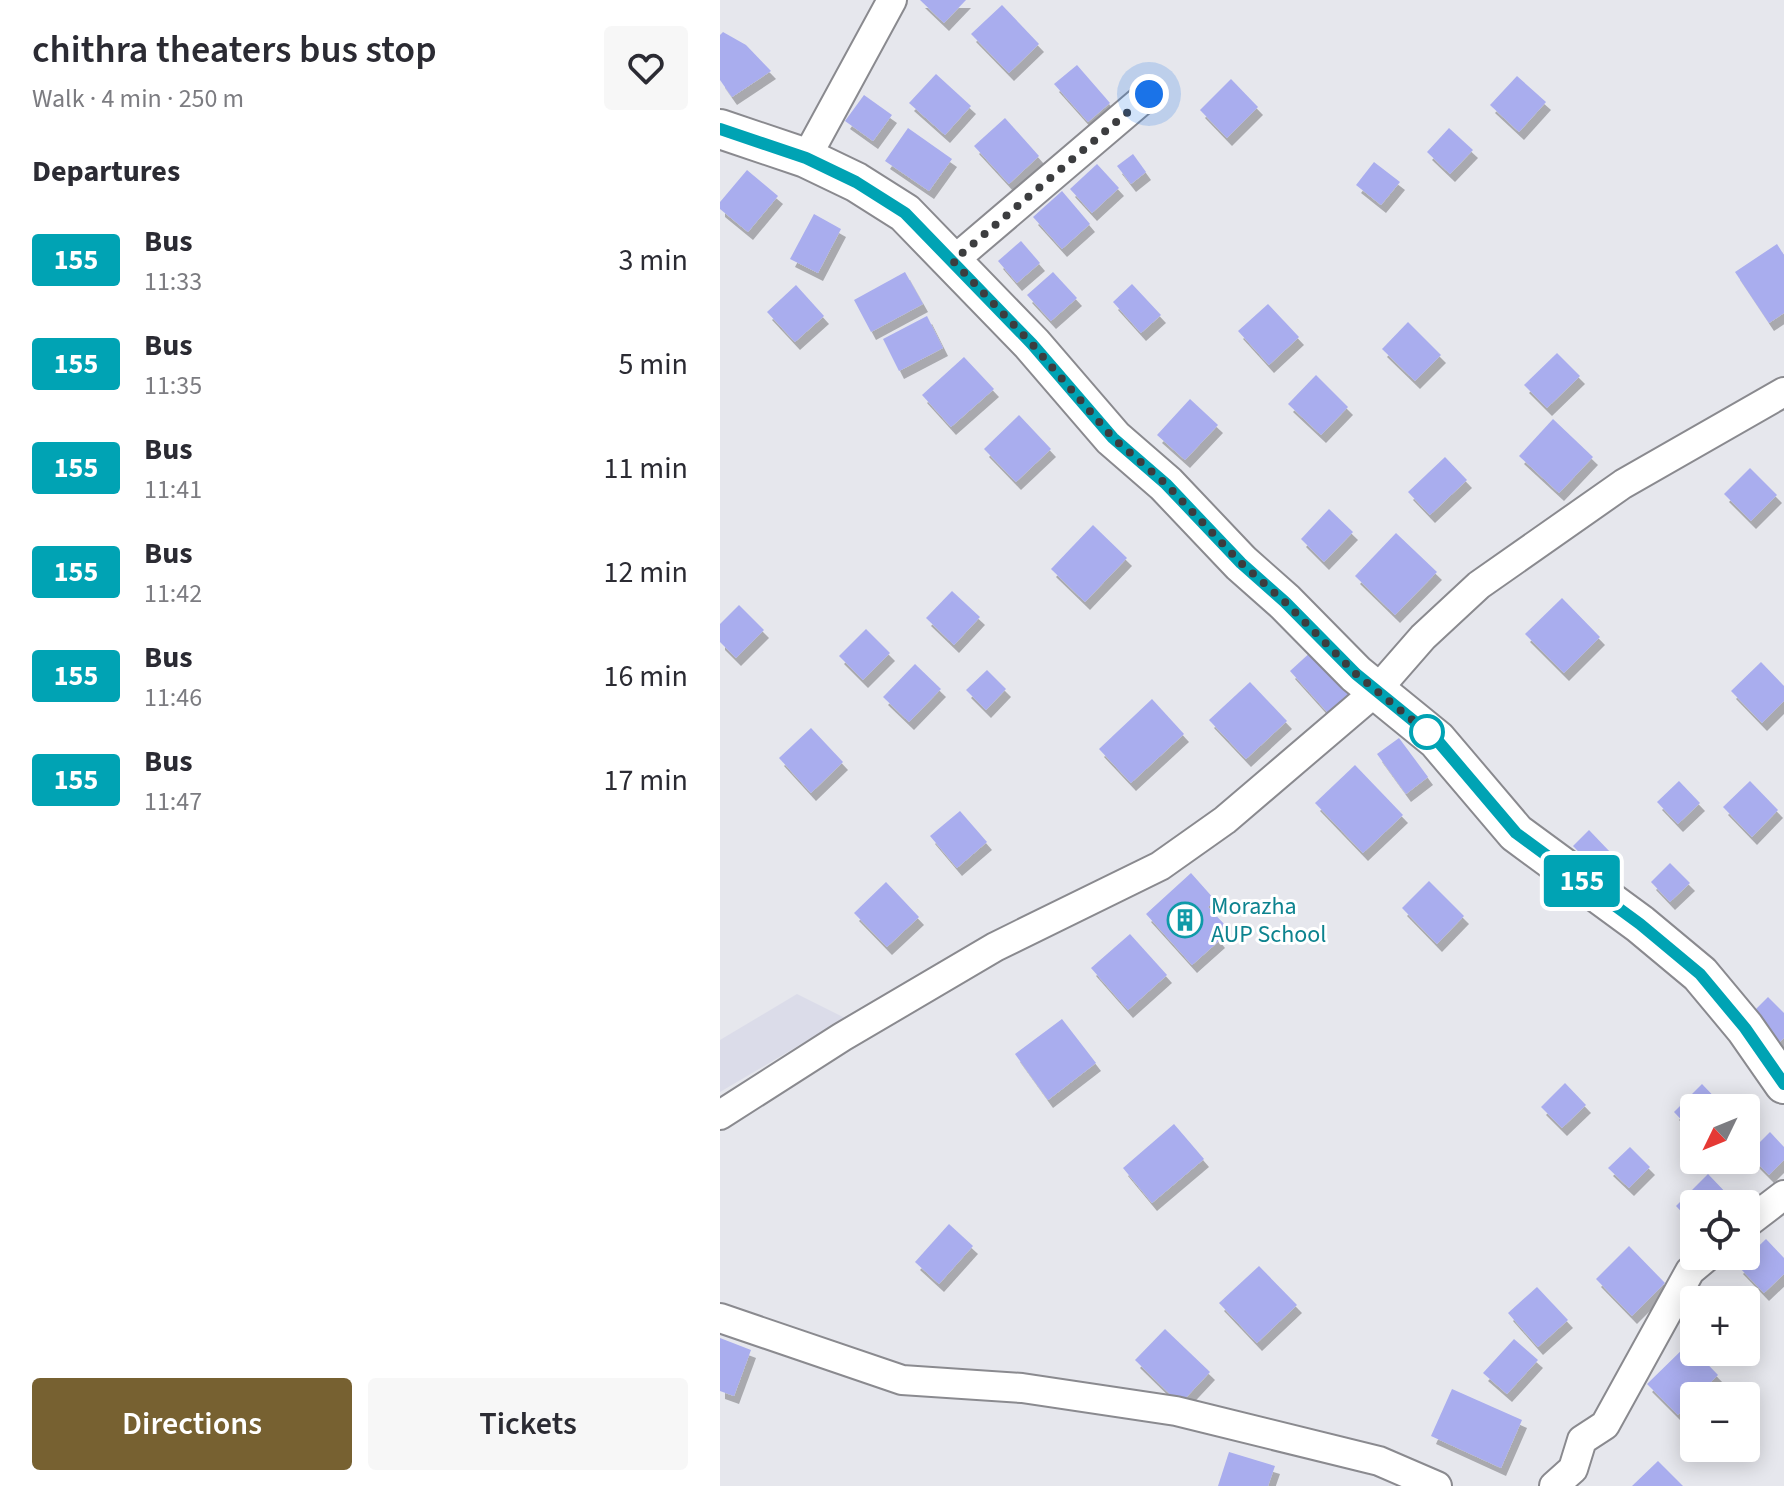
<!DOCTYPE html>
<html lang="en">
<head>
<meta charset="utf-8">
<style>
	body { margin:0; font-family:"Source Sans 3",sans-serif; background:#f7f7f7; color:#2b2b33; height:100vh; display:flex; flex-direction:column; font-size:30px; white-space:nowrap }
	* { box-sizing:border-box; margin:0 }
	p { font-size:26px; color:#7c7c81 }
	.icon { flex:none; width:44px; height:44px; fill:none; stroke:currentColor; stroke-width:2; stroke-linecap:round; stroke-linejoin:round }
	.map { position:relative; flex:1; overflow:hidden }
	.details { display:flex; flex-direction:column; background:#fff; width:720px }
	.details>* { flex:none }
	.badge { padding:0 16px; border-radius:6px; font-size:28px; line-height:52px }
	.needle { width:52px; rotate:227deg }
	.tools { position:absolute; left:960px; top:1094px; display:grid; gap:16px }
	.tools a { display:grid; place-items:center; width:80px; height:80px; border-radius:8px; background:#fff; box-shadow:0 4px 20px #0003; font-size:40px }
	.you { position:absolute; width:40px; height:40px; margin:-20px; border:6px solid #fff; border-radius:50%; background:#1a73e8; box-shadow:0 0 0 12px #1a73e833 }
	.map>.badge { position:absolute; translate:-50% -50%; box-shadow:0 0 0 4px #fff }
	h2 { padding:0 32px; font-size:30px; line-height:72px }
	.round { display:grid; place-items:center; flex:none; width:84px; height:84px; border-radius:8px; background:#f7f7f7 }
	.summary { display:flex; align-items:center; justify-content:space-between; height:136px; padding:0 32px }
	h1 { font-size:38px; font-weight:600; line-height:60px }
	.button { display:flex; gap:16px; margin-top:auto; padding:16px 32px }
	.button a { flex:1; height:92px; border-radius:8px; background:#776131; color:#fff; font-size:32px; font-weight:600; line-height:92px; text-align:center }
	.button a+a { background:#f7f7f7; color:#2b2b33 }
	ul { padding:0; list-style:none }
	li { display:flex; align-items:center; gap:24px; height:104px; padding:0 32px }
	li div { flex:1 }
	li b { display:block; font-size:30px }
	li em { font-style:normal }
	li .badge { min-width:88px; font-weight:700; text-align:center }
	main { display:flex; flex:1; min-height:0 }
	.map>svg:first-child { display:block }
</style>
</head>
<body>
<main>
<section class="details">
<div class="summary"><div><h1>chithra theaters bus stop</h1><p>Walk · 4 min · 250 m</p></div><a class="round"><svg class="icon" aria-label="heart" viewBox="0 0 24 24"><path d="M12 20l-8-8c-3-5 5-10 8-4 3-6 11-1 8 4z"/></svg></a></div>
<h2>Departures</h2>
<ul>
<li><span class="badge" style="background:#00a3b4;color:#fff">155</span><div><b>Bus</b><p>11:33</p></div><em>3 min</em></li>
<li><span class="badge" style="background:#00a3b4;color:#fff">155</span><div><b>Bus</b><p>11:35</p></div><em>5 min</em></li>
<li><span class="badge" style="background:#00a3b4;color:#fff">155</span><div><b>Bus</b><p>11:41</p></div><em>11 min</em></li>
<li><span class="badge" style="background:#00a3b4;color:#fff">155</span><div><b>Bus</b><p>11:42</p></div><em>12 min</em></li>
<li><span class="badge" style="background:#00a3b4;color:#fff">155</span><div><b>Bus</b><p>11:46</p></div><em>16 min</em></li>
<li><span class="badge" style="background:#00a3b4;color:#fff">155</span><div><b>Bus</b><p>11:47</p></div><em>17 min</em></li>
</ul>
<div class="button"><a>Directions</a><a>Tickets</a></div>
</section>
<div class="map">
<svg width="1064" height="1486" viewBox="0 0 1064 1486">
	<defs>
		<filter id="shadow"><feDropShadow dx="5" dy="8" stdDeviation="0" flood-color="#0004"/></filter>
	</defs>
	<rect width="100%" height="100%" fill="#e6e7ed"/>
	<!-- built -->
	<path fill="#dbdce9" d="M 77,994 L 125,1018 L 0,1092 L 0,1040 Z"/>
	<!-- building -->
	<g fill="#a9adee" filter="url(#shadow)">
		<path d="M 200,0 L 246,0 L 224,23 Z"/>
		<path d="M 282,5 L 319,44 L 289,73 L 251,34 Z"/>
		<path d="M 3,32 L 26,45 L 51,71 L 12,97 L 0,80 L 0,35 Z"/>
		<path d="M 357,65 L 390,103 L 368,122 L 334,84 Z"/>
		<path d="M 216,74 L 251,106 L 225,135 L 189,103 Z"/>
		<path d="M 797,76 L 826,102 L 799,132 L 770,105 Z"/>
		<path d="M 511,79 L 538,107 L 507,138 L 480,110 Z"/>
		<path d="M 144,95 L 172,115 L 153,141 L 125,121 Z"/>
		<path d="M 285,118 L 319,156 L 289,184 L 254,146 Z"/>
		<path d="M 188,128 L 232,159 L 209,191 L 165,161 Z"/>
		<path d="M 729,128 L 753,150 L 730,174 L 707,152 Z"/>
		<path d="M 413,154 L 426,172 L 411,184 L 397,166 Z"/>
		<path d="M 654,162 L 680,182 L 661,205 L 636,185 Z"/>
		<path d="M 377,164 L 399,188 L 372,213 L 350,189 Z"/>
		<path d="M 27,170 L 58,196 L 28,232 L 0,209 L 0,202 Z"/>
		<path d="M 342,191 L 370,224 L 342,249 L 313,217 Z"/>
		<path d="M 94,214 L 121,229 L 98,273 L 70,259 Z"/>
		<path d="M 301,241 L 320,263 L 297,283 L 278,261 Z"/>
		<path d="M 1057,244 L 1064,255 L 1064,313 L 1049,323 L 1015,272 Z"/>
		<path d="M 185,272 L 203,304 L 151,332 L 134,300 Z"/>
		<path d="M 333,272 L 357,298 L 331,321 L 307,295 Z"/>
		<path d="M 412,284 L 441,315 L 421,333 L 393,302 Z"/>
		<path d="M 76,285 L 104,316 L 75,342 L 47,312 Z"/>
		<path d="M 548,304 L 579,337 L 549,365 L 518,331 Z"/>
		<path d="M 207,316 L 223,348 L 179,371 L 163,339 Z"/>
		<path d="M 688,322 L 721,355 L 695,381 L 662,349 Z"/>
		<path d="M 837,353 L 860,376 L 827,408 L 804,385 Z"/>
		<path d="M 244,357 L 274,389 L 231,427 L 202,395 Z"/>
		<path d="M 596,375 L 628,407 L 601,435 L 568,404 Z"/>
		<path d="M 470,399 L 498,425 L 465,460 L 437,435 Z"/>
		<path d="M 299,415 L 331,449 L 296,482 L 264,449 Z"/>
		<path d="M 833,419 L 873,457 L 839,493 L 799,456 Z"/>
		<path d="M 725,457 L 747,480 L 710,515 L 688,492 Z"/>
		<path d="M 1030,468 L 1057,495 L 1031,521 L 1004,494 Z"/>
		<path d="M 609,509 L 633,532 L 604,562 L 581,539 Z"/>
		<path d="M 373,525 L 407,558 L 365,602 L 331,569 Z"/>
		<path d="M 676,533 L 717,572 L 675,615 L 635,576 Z"/>
		<path d="M 232,591 L 260,617 L 234,645 L 206,618 Z"/>
		<path d="M 842,598 L 880,637 L 844,673 L 805,634 Z"/>
		<path d="M 19,605 L 44,630 L 16,658 L 0,642 L 0,624 Z"/>
		<path d="M 146,629 L 170,653 L 143,680 L 119,656 Z"/>
		<path d="M 593,650 L 631,692 L 608,713 L 570,671 Z"/>
		<path d="M 1041,662 L 1064,686 L 1064,701 L 1042,723 L 1011,691 Z"/>
		<path d="M 195,664 L 221,689 L 189,722 L 163,697 Z"/>
		<path d="M 267,670 L 286,689 L 266,710 L 246,690 Z"/>
		<path d="M 530,682 L 567,721 L 526,759 L 489,720 Z"/>
		<path d="M 432,699 L 464,734 L 411,783 L 379,749 Z"/>
		<path d="M 91,728 L 123,762 L 91,793 L 59,758 Z"/>
		<path d="M 679,738 L 708,777 L 686,794 L 657,754 Z"/>
		<path d="M 635,765 L 683,815 L 643,853 L 595,803 Z"/>
		<path d="M 959,781 L 980,803 L 958,824 L 937,802 Z"/>
		<path d="M 1030,781 L 1058,810 L 1032,837 L 1003,807 Z"/>
		<path d="M 240,811 L 267,842 L 237,868 L 210,836 Z"/>
		<path d="M 869,830 L 892,854 L 876,870 L 853,846 Z"/>
		<path d="M 950,863 L 970,883 L 950,902 L 931,882 Z"/>
		<path d="M 471,873 L 495,900 L 488,907 L 505,925 L 495,934 L 500,940 L 472,965 L 426,914 Z"/>
		<path d="M 709,881 L 744,916 L 717,944 L 682,908 Z"/>
		<path d="M 166,882 L 199,917 L 167,947 L 134,913 Z"/>
		<path d="M 410,934 L 447,975 L 408,1010 L 371,968 Z"/>
		<path d="M 1048,997 L 1064,1013 L 1064,1038 L 1053,1048 L 1025,1020 Z"/>
		<path d="M 342,1019 L 376,1063 L 328,1100 L 295,1054 Z"/>
		<path d="M 845,1083 L 866,1105 L 842,1128 L 821,1107 Z"/>
		<path d="M 982,1084 L 1005,1108 L 974,1108 L 974,1133 L 954,1112 Z"/>
		<path d="M 454,1124 L 484,1159 L 432,1203 L 403,1168 Z"/>
		<path d="M 1050,1132 L 1064,1147 L 1064,1160 L 1049,1175 L 1028,1154 Z"/>
		<path d="M 910,1147 L 930,1167 L 909,1188 L 888,1168 Z"/>
		<path d="M 988,1174 L 1011,1198 L 1005,1204 L 974,1204 L 974,1225 L 956,1206 Z"/>
		<path d="M 229,1224 L 253,1246 L 219,1284 L 195,1262 Z"/>
		<path d="M 1046,1239 L 1064,1258 L 1064,1274 L 1044,1293 L 1018,1266 Z"/>
		<path d="M 909,1246 L 945,1283 L 912,1316 L 876,1279 Z"/>
		<path d="M 539,1266 L 577,1305 L 537,1343 L 499,1303 Z"/>
		<path d="M 817,1287 L 848,1320 L 818,1347 L 788,1313 Z"/>
		<path d="M 445,1329 L 490,1372 L 460,1404 L 415,1360 Z"/>
		<path d="M 0,1338 L 31,1350 L 14,1396 L 0,1391 Z"/>
		<path d="M 794,1339 L 818,1360 L 787,1394 L 763,1373 Z"/>
		<path d="M 968,1344 L 998,1375 L 977,1396 L 974,1396 L 974,1399 L 958,1415 L 927,1384 Z"/>
		<path d="M 732,1389 L 802,1420 L 781,1468 L 711,1436 Z"/>
		<path d="M 509,1452 L 555,1466 L 548,1486 L 498,1486 Z"/>
		<path d="M 938,1461 L 963,1486 L 912,1486 Z"/>
	</g>
	<g fill="none" stroke-linecap="round" stroke-linejoin="round">
		<!-- street casing -->
		<g stroke="#8a8a8f" stroke-width="32">
			<g id="street">
				<path d="M 86,158 L 172,0"/>
				<path d="M 233,261 L 429,94"/>
				<path d="M 0,1115 L 122,1037 L 275,947 L 440,866 L 505,820 L 655,692 L 703,637 L 759,585 L 903,484 L 1064,392"/>
				<path d="M 1026,1224 L 1064,1195"/>
				<path d="M 0,1318 L 182,1380 L 302,1388 L 456,1411 L 659,1461 L 717,1486"/>
				<path d="M 834,1486 L 853,1469 L 862,1440 L 885,1425 L 970,1271 L 988,1256"/>
			</g>
		</g>
		<!-- secondary casing -->
		<g stroke="#8a8a8f" stroke-width="42">
			<path id="secondary" d="M 0,129 L 86,158 L 136,182 L 185,213 L 312,344 L 393,438 L 446,484 L 521,563 L 565,602 L 636,674 L 717,740 L 796,833 L 920,924 L 980,974 L 1025,1028 L 1064,1084"/>
		</g>
		<!-- street -->
		<use href="#street" stroke="#fff" stroke-width="28"/>
		<!-- secondary -->
		<use href="#secondary" stroke="#fff" stroke-width="38"/>
	</g>
	<g fill="none" stroke-linecap="round" stroke-linejoin="round">
		<!-- line casing -->
		<g stroke="#fff" stroke-width="18">
			<path id="line" d="M 0,129 L 86,158 L 136,182 L 185,213 L 312,344 L 393,438 L 446,484 L 521,563 L 565,602 L 636,674 L 717,740 L 796,833 L 920,924 L 980,974 L 1025,1028 L 1064,1084"/>
		</g>
		<!-- line -->
		<use href="#line" stroke="#00a3b4" stroke-width="12"/>
		<!-- walk -->
		<path stroke="#3c3d3f" stroke-width="8" stroke-dasharray="0 14.4" d="M 429,94 L 233,261 L 312,344 L 393,438 L 446,484 L 521,563 L 565,602 L 636,674 L 707,732"/>
	</g>
	<!-- icons -->
	<defs>
		<g id="building-ring" transform="scale(1.8)"><circle r="9.5" fill="#fff" stroke="#0f9aa8" stroke-width="1.5"/><path d="M-4-6H4V6H1V3H-1V6H-4ZM-2.5-4.3h1.7v1.8h-1.7ZM.8-4.3h1.7v1.8H.8ZM-2.5-1h1.7V.8h-1.7ZM.8-1h1.7V.8H.8Z" fill="#0f9aa8"/></g>
	</defs>
	<g fill-rule="evenodd">
		<use href="#building-ring" x="465" y="920"/>
	</g>
	<!-- markers -->
	<circle fill="#fff" stroke="#00a3b4" stroke-width="4" cx="707" cy="732" r="16"/>
	<g text-anchor="middle" stroke-width="6" stroke-linejoin="round" paint-order="stroke">
		<!-- culture labels -->
		<g font-size="24" fill="#0d838f" stroke="#fff" text-anchor="start">
			<text x="491" y="914">Morazha<tspan x="491" dy="28">AUP School</tspan></text>
		</g>
	</g>
</svg>
<div class="tools">
<a><svg class="needle" viewBox="-14 -14 28 28"><path d="M0-13l5 13h-10z" fill="#e53935"/><path d="M0 13l5-13h-10z" fill="#7c7c81"/></svg></a>
<a><svg class="icon" aria-label="locate" viewBox="0 0 24 24"><circle cx="12" cy="12" r="6"/><path d="M12 2v4M12 18v4M2 12h4M18 12h4"/></svg></a>
<a>+</a>
<a>−</a>
</div>
<div class="you" style="left:429px;top:94px"></div>
<b class="badge" style="left:862px;top:881px;background:#00a3b4;color:#fff">155</b>
</div>
</main>
</body>
</html>
